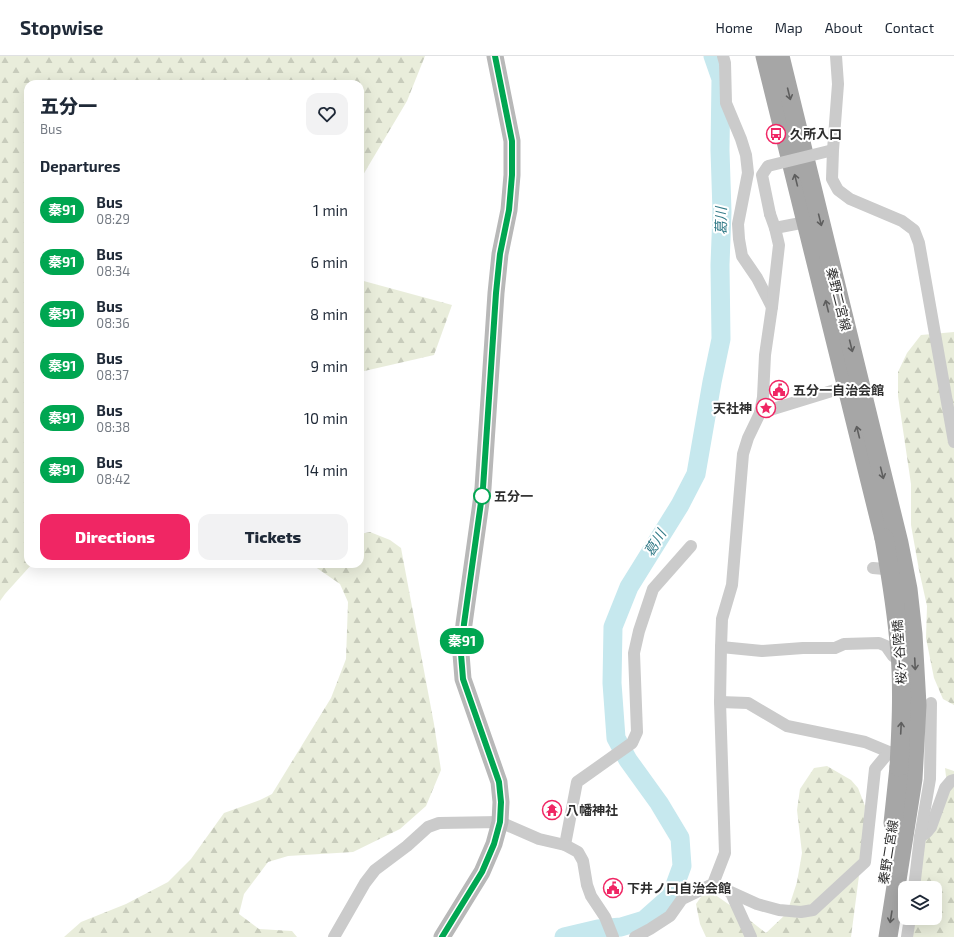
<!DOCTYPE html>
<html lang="en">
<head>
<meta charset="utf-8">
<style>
	body { margin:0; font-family:"Exo 2","Noto Sans JP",sans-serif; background:#f2f2f3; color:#1f2937; height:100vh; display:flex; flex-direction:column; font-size:15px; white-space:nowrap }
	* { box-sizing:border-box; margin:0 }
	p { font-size:13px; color:#747a83 }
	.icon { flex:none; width:22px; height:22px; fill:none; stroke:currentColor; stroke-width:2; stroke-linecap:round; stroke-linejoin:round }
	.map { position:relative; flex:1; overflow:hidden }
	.panel { position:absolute; left:24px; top:24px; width:340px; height:488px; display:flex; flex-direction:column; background:#fff; border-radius:12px; box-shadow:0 4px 16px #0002 }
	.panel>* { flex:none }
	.badge { padding:0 8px; border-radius:13px; font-size:14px; line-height:26px }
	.controls { position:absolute; left:898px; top:825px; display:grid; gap:8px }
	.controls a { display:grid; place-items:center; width:44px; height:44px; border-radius:8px; background:#fff; box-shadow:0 4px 16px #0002; font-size:20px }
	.map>.badge { position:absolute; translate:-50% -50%; box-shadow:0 0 0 2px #fff }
	h2 { padding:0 16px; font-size:15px; line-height:36px }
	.round { display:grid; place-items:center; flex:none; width:42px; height:42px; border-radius:12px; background:#f2f2f3 }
	.headline { display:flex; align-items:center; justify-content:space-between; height:68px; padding:0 16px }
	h1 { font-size:19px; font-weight:800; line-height:30px }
	.button { display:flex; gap:8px; margin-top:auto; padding:8px 16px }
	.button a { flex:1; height:46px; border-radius:12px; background:#f02664; color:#fff; font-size:16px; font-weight:800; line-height:46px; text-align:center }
	.button a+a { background:#f2f2f3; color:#1f2937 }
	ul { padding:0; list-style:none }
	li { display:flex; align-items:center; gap:12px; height:52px; padding:0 16px }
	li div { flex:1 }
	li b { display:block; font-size:15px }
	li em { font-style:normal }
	li .badge { min-width:44px; font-weight:700; text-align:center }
	header { display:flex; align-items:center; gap:24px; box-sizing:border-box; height:56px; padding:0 20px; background:#fff; border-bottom:1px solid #e0e1e3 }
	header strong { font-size:19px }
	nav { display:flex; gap:22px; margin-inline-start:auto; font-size:14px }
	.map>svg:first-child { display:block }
</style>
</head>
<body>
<header>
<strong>Stopwise</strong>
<nav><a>Home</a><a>Map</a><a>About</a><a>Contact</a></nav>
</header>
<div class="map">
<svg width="954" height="881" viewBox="0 0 954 881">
	<defs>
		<pattern id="forest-firs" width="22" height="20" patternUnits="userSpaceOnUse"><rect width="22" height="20" fill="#e9eddb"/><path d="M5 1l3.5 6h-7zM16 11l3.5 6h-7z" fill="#c8ccbc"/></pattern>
	</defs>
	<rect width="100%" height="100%" fill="#fff"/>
	<!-- forest -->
	<g fill="url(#forest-firs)">
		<path d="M 0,0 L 425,0 L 407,45 L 360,124 L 360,28 L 28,28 L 28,508 L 32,508 L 5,538 L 0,545 Z"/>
		<path d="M 360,224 L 452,249 L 434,299 L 360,316 Z"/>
		<path d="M 954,276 L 954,649 L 943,643 L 934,622 L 926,582 L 927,550 L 919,514 L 911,469 L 911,428 L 898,340 L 898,316 L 907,297 L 921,279 Z"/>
		<path d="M 370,476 L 390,484 L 401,492 L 434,668 L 441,714 L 426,750 L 400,773 L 353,796 L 288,800 L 268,806 L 244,838 L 239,858 L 259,873 L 292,875 L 297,881 L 64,881 L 81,866 L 126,848 L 168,826 L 191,803 L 224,757 L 260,744 L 272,738 L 331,642 L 346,603 L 348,546 L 340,528 L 311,508 L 360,508 L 360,478 Z"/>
		<path d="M 827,710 L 851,724 L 858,732 L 865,750 L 863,789 L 851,881 L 706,881 L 700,868 L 696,848 L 703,838 L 714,838 L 734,852 L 766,877 L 787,857 L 797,826 L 802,797 L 797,754 L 800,733 L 814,712 Z"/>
		<path d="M 945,712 L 954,715 L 954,881 L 909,881 L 912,862 L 935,862 L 935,832 L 917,832 L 924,784 L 948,737 Z"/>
	</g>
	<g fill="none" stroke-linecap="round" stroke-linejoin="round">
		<!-- river -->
		<path stroke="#c6e8ee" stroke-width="19" d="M 564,881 L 598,873 L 621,871 L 644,864 L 671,840 L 682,810 L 680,782 L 659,747 L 628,704 L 616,682 L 612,627 L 613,571 L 629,531 L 680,449 L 696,418 L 712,326 L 721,283 L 720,209 L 722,156 L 720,94 L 721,23 L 713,0"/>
		<!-- street -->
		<g stroke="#cbcbcb" stroke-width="12">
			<path d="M 723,0 L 725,7 L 726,47 L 741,83 L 746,99 L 748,117 L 738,168 L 739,183 L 742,200 L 757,222 L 772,251"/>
			<path d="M 836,0 L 838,28 L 833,94 L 832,123 L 838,134 L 850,143 L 902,165 L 914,174 L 919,187 L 954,386"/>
			<path d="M 775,172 L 806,166"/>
			<path d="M 760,357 L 835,334"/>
			<path d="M 873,512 L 896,514"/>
			<path d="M 721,591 L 762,595 L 803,592 L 835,592 L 844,588 L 879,587 L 886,590 L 893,600 L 897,600 L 900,594"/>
			<path d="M 720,646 L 748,647 L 787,670 L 865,686 L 889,696"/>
			<path d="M 920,781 L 927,776 L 931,771 L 945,732 L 951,725 L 954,724"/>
			<path d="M 565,789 L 577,726 L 632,687 L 637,676 L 634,597 L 639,575 L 653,533 L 691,490"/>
			<path d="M 713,828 L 757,848 L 779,854 L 801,856 L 813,854 L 865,806 L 875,713 L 889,696"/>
			<path d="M 914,832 L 920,781 L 930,723 L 931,647"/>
			<path d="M 731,837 L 751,881"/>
			<path d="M 334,881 L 365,827 L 375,814 L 407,790 L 428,771 L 439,767 L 500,766 L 539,783 L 565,789 L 578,796 L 583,805 L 587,829 L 591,840 L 605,861 L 613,881"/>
			<path d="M 635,881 L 650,873 L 670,860 L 682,843 L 713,828 L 725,797 L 720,646 L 721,591 L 722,563 L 732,529 L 743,398 L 748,382 L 760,357 L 763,341 L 765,299 L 772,251 L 779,189 L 775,172 L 770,158"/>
			<path d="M 907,881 L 910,862"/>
		</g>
		<!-- secondary -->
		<path stroke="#b8b8b8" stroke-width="17" d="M 442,881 L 482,816 L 494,788 L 500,766 L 501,746 L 499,726 L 463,623 L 461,598 L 464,568 L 483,432 L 496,237 L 500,198 L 509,154 L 512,119 L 512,85 L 495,0"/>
		<!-- primary -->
		<g stroke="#a6a6a6" stroke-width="19">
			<path d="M 765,0 L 884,482"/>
			<path d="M 780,0 L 899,487 L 908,533 L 913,578 L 917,649 L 913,723 L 888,881"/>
			<path d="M 893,767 L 899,711"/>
		</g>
		<!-- street-bridge -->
		<path stroke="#cbcbcb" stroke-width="12" d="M 770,158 L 762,119 L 768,110 L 829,95"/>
		<!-- primary-bridge -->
		<path stroke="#a6a6a6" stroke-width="19" d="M 884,482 C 891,521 897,559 900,597 C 903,635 901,673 899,711"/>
	</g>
	<!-- one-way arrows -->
	<defs><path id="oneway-shaft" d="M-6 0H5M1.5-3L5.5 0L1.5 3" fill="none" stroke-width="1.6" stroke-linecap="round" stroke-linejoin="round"/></defs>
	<g stroke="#5e5e5e">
		<use href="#oneway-shaft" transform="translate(789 38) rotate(76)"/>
		<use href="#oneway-shaft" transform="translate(796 124) rotate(-104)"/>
		<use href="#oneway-shaft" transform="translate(820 164) rotate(76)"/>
		<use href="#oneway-shaft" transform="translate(827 250) rotate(-104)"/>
		<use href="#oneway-shaft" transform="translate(851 290) rotate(76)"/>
		<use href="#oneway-shaft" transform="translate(858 376) rotate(-104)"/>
		<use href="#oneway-shaft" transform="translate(882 417) rotate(76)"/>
		<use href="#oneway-shaft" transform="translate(915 608) rotate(87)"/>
		<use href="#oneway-shaft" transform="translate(901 672) rotate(-87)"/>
		<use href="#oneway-shaft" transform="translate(891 861) rotate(99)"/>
	</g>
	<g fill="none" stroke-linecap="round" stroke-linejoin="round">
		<!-- line casing -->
		<g stroke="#fff" stroke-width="9">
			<path id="line" d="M 442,881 L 482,816 L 494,788 L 500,766 L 501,746 L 499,726 L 463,623 L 461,598 L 464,568 L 483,432 L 496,237 L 500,198 L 509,154 L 512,119 L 512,85 L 495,0"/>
		</g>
		<!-- line -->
		<use href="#line" stroke="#00a651" stroke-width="6"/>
	</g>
	<!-- icons -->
	<defs>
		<g id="bus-ring" transform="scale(1)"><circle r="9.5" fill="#fff" stroke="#f02664" stroke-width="1.5"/><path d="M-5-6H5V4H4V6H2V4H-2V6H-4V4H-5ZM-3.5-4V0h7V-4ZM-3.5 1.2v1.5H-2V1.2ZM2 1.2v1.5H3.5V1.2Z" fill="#f02664"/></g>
		<g id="civic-ring" transform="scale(1)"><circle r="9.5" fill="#fff" stroke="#f02664" stroke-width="1.5"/><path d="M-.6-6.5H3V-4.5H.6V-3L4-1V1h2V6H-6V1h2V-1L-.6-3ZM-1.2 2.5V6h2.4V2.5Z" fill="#f02664"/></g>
		<g id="sight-ring" transform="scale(1)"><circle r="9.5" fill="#fff" stroke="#f02664" stroke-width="1.5"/><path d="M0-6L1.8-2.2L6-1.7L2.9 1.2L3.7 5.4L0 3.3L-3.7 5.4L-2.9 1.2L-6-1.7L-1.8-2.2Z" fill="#f02664"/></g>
		<g id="temple-ring" transform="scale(1)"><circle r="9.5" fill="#fff" stroke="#f02664" stroke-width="1.5"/><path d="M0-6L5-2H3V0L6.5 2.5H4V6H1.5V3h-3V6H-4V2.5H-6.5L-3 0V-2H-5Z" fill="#f02664"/></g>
	</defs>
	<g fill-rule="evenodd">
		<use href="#bus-ring" x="776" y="78"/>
		<use href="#civic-ring" x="779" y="334"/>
		<use href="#sight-ring" x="766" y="352"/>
		<use href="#temple-ring" x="552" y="754"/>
		<use href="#civic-ring" x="613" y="832"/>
	</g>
	<!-- markers -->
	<circle fill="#fff" stroke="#00a651" stroke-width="2" cx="482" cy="440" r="8"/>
	<g text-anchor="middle" stroke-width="4" stroke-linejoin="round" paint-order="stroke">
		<!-- poi labels -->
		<g font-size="13" font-weight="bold" fill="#2e2e2e" stroke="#fff" text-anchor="start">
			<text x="790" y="83">久所入口</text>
			<text x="793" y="339">五分一自治会館</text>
			<text x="752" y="357" text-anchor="end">天社神</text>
			<text x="566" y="759">八幡神社</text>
			<text x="627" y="837">下井ノ口自治会館</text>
		</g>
		<!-- street labels -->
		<g font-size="13" fill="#2e2e2e" stroke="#fff">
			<text transform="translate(839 243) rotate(76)" y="5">秦野二宮線</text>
			<text transform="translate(899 596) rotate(-94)" y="5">桜ヶ谷陸橋</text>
			<text transform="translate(888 796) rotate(-81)" y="5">秦野二宮線</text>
		</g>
		<!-- stop labels -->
		<g font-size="13" font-weight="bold" fill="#2e2e2e" stroke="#fff" text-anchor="start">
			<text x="494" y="445">五分一</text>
		</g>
		<!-- water labels -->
		<g font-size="14" font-style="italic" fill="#337b88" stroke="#fff">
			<text transform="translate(721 165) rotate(-90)" y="5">葛川</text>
			<text transform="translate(655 487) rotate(-59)" y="5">葛川</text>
		</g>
	</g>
</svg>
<div class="controls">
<a><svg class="icon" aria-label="layers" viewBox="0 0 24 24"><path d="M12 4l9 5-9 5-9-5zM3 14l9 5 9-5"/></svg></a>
</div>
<b class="badge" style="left:462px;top:585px;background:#00a651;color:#fff">秦91</b>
<section class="panel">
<div class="headline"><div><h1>五分一</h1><p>Bus</p></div><a class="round"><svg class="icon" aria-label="heart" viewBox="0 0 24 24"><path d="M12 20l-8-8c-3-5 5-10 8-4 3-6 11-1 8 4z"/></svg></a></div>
<h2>Departures</h2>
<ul>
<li><span class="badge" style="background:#00a651;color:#fff">秦91</span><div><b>Bus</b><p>08:29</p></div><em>1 min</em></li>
<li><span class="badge" style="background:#00a651;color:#fff">秦91</span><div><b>Bus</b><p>08:34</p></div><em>6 min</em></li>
<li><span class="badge" style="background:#00a651;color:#fff">秦91</span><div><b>Bus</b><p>08:36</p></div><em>8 min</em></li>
<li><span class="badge" style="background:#00a651;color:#fff">秦91</span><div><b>Bus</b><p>08:37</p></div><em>9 min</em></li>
<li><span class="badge" style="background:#00a651;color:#fff">秦91</span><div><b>Bus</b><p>08:38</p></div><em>10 min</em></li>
<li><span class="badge" style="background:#00a651;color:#fff">秦91</span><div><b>Bus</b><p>08:42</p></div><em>14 min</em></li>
</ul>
<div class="button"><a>Directions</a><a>Tickets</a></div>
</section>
</div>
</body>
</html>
